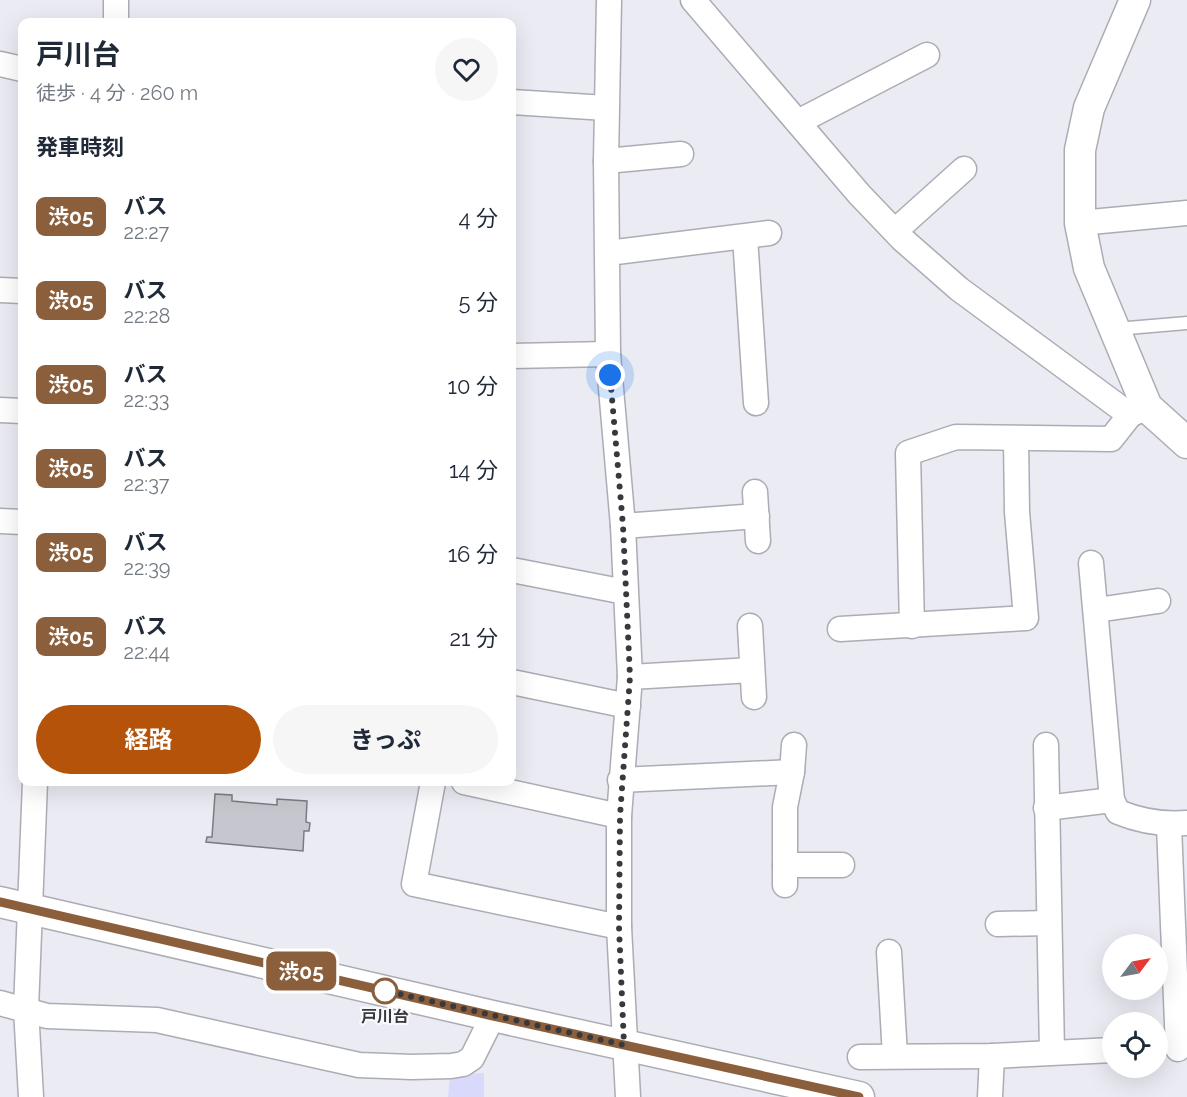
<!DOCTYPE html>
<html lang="ja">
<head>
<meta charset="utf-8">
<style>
	body { margin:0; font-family:Raleway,"Noto Sans JP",sans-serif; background:#f6f6f7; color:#1f2937; height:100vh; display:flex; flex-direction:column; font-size:22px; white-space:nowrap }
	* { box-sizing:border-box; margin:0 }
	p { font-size:20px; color:#747a83 }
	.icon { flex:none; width:33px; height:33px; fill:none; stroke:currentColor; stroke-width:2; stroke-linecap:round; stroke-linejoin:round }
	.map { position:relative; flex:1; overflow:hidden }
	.drawer { position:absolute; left:18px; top:18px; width:498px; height:768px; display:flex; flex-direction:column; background:#fff; border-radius:12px; box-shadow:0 6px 24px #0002 }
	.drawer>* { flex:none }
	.badge { padding:0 12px; border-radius:9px; font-size:21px; line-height:39px }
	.needle { width:39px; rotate:58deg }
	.tools { position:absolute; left:1102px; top:934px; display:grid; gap:12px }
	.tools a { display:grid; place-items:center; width:66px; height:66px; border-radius:50%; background:#fff; box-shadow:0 6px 24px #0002; font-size:30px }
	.you { position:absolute; width:30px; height:30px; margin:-15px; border:4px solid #fff; border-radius:50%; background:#1a73e8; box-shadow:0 0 0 9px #1a73e833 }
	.map>.badge { position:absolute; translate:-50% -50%; box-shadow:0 0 0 3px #fff }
	h2 { padding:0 18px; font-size:22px; line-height:54px }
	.round { display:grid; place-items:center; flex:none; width:63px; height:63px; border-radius:32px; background:#f6f6f7 }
	.summary { display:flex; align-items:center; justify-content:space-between; height:102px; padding:0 18px }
	h1 { font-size:28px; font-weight:700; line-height:45px }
	.cta { display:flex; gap:12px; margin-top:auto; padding:12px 18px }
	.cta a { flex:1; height:69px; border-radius:36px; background:#b45309; color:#fff; font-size:24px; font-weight:700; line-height:69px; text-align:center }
	.cta a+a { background:#f6f6f7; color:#1f2937 }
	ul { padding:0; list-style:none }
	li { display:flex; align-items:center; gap:18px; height:84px; padding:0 18px }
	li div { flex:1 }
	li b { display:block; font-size:22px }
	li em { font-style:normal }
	li .badge { min-width:66px; font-weight:700; text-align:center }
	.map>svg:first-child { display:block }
</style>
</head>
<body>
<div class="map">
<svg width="1187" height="1097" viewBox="0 0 1187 1097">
	<rect width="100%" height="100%" fill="#eaebf3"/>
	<!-- green -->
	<path fill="#d9dafb" d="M 484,1073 L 484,1097 L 448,1097 L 450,1075 Z"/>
	<!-- building -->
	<path fill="#c6c6ce" stroke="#7b7b83" stroke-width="1.5" d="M 215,794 L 232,795 L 232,801 L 277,805 L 277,799 L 307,801 L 306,822 L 310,823 L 309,831 L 304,831 L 303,851 L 206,842 L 207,837 L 212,837 Z"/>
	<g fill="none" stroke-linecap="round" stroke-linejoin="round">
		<!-- service casing -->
		<g stroke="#acacb4" stroke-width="15">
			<path id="service" d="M 1116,329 L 1187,323"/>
		</g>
		<!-- minor casing -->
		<g stroke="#acacb4" stroke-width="27">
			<g id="minor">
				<path d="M 609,0 L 606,161 L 608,354 L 623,526 L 630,677 L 619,816 L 619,927 L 628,1097"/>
				<path d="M 693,0 L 859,194 L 902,239 L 959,289 L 1130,415 L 1147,407"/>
				<path d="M 116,22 L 116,0"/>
				<path d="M 0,64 L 22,69"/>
				<path d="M 512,102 L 606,108"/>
				<path d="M 798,122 L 927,55"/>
				<path d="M 606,161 L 681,154"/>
				<path d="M 1080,223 L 1187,213"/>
				<path d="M 895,231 L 964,169"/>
				<path d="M 745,237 L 756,403"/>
				<path d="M 608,253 L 769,233"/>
				<path d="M 0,290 L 22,291"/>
				<path d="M 512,356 L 608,354"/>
				<path d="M 0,410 L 22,411"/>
				<path d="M 755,492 L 758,541"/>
				<path d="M 0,521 L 22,522"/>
				<path d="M 623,526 L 757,516"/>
				<path d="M 1091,563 L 1112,800 L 1118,812 C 1140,821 1163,825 1187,823"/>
				<path d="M 512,570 L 625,592"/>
				<path d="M 1097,610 L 1158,601"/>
				<path d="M 750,626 L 754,697"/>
				<path d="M 912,626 L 908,453 L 956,437 L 1111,439 L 1130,415"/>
				<path d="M 840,629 L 1026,618 L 1017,512 L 1016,440"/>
				<path d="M 630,677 L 752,670"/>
				<path d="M 512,682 L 628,706"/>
				<path d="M 1046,745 L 1052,1052"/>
				<path d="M 620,780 L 792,772"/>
				<path d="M 433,782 L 414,884 L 619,927"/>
				<path d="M 464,782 L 619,816"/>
				<path d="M 1046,808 L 1112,800"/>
				<path d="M 1169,825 L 1178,1049"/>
				<path d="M 785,865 L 842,865"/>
				<path d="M 785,885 L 785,807 L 792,772 L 794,745"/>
				<path d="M 998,924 L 1049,923"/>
				<path d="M 889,952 L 895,1056"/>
				<path d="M 0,1003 L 47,1016 L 157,1020 L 359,1065 L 412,1067 L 451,1066 L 463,1064 L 472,1058 L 493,1016"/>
				<path d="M 860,1057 L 992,1056 L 1113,1050"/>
				<path d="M 31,1097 L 26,1009 L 35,782"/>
				<path d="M 990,1097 L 992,1056"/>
			</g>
		</g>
		<!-- tertiary casing -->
		<g stroke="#acacb4" stroke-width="33">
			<g id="tertiary">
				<path d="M 1135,0 L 1089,108 L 1080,150 L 1080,223 L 1089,268 L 1147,407 L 1187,443"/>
				<path d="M 0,902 L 493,1016 L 859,1097"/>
			</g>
		</g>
		<!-- service -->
		<use href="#service" stroke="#fff" stroke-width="12"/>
		<!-- minor -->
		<use href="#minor" stroke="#fff" stroke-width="24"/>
		<!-- tertiary -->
		<use href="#tertiary" stroke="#fff" stroke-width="30"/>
	</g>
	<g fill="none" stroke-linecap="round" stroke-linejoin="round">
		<!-- line casing -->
		<g stroke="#fff" stroke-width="14">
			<path id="line" d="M 0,902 L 493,1016 L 859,1097"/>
		</g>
		<!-- line -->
		<use href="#line" stroke="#8b5e3c" stroke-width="9"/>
		<!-- walk -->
		<path stroke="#39393c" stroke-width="6" stroke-dasharray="0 10.8" d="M 385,991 L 377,989 L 624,1045 L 619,927 L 620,816 L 630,677 L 623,526 L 610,375"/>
	</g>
	<!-- markers -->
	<circle fill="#fff" stroke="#8b5e3c" stroke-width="3" cx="385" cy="991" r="12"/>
	<g text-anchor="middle" stroke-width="4.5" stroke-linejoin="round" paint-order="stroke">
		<!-- stop labels -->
		<g font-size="16" font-weight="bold" fill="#39393c" stroke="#f8f8ff">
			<text x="385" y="1022">戸川台</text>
		</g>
	</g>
</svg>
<div class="tools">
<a><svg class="needle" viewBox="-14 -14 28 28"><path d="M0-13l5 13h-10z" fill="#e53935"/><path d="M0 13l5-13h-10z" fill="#747a83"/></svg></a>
<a><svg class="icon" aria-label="locate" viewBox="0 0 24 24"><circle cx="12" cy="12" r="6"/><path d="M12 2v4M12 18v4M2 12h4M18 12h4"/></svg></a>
</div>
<div class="you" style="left:610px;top:375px"></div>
<b class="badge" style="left:301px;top:971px;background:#8b5e3c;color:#fff">渋05</b>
<section class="drawer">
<div class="summary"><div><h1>戸川台</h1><p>徒歩 · 4 分 · 260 m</p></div><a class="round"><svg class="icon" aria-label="heart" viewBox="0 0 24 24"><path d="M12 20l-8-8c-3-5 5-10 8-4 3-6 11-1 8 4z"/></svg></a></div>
<h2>発車時刻</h2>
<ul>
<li><span class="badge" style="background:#8b5e3c;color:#fff">渋05</span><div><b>バス</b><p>22:27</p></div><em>4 分</em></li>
<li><span class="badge" style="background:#8b5e3c;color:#fff">渋05</span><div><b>バス</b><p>22:28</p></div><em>5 分</em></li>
<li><span class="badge" style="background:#8b5e3c;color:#fff">渋05</span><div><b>バス</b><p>22:33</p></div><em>10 分</em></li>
<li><span class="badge" style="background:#8b5e3c;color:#fff">渋05</span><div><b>バス</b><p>22:37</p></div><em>14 分</em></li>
<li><span class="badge" style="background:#8b5e3c;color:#fff">渋05</span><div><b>バス</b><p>22:39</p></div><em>16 分</em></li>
<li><span class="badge" style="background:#8b5e3c;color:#fff">渋05</span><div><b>バス</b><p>22:44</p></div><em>21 分</em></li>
</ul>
<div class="cta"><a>経路</a><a>きっぷ</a></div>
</section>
</div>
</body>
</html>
